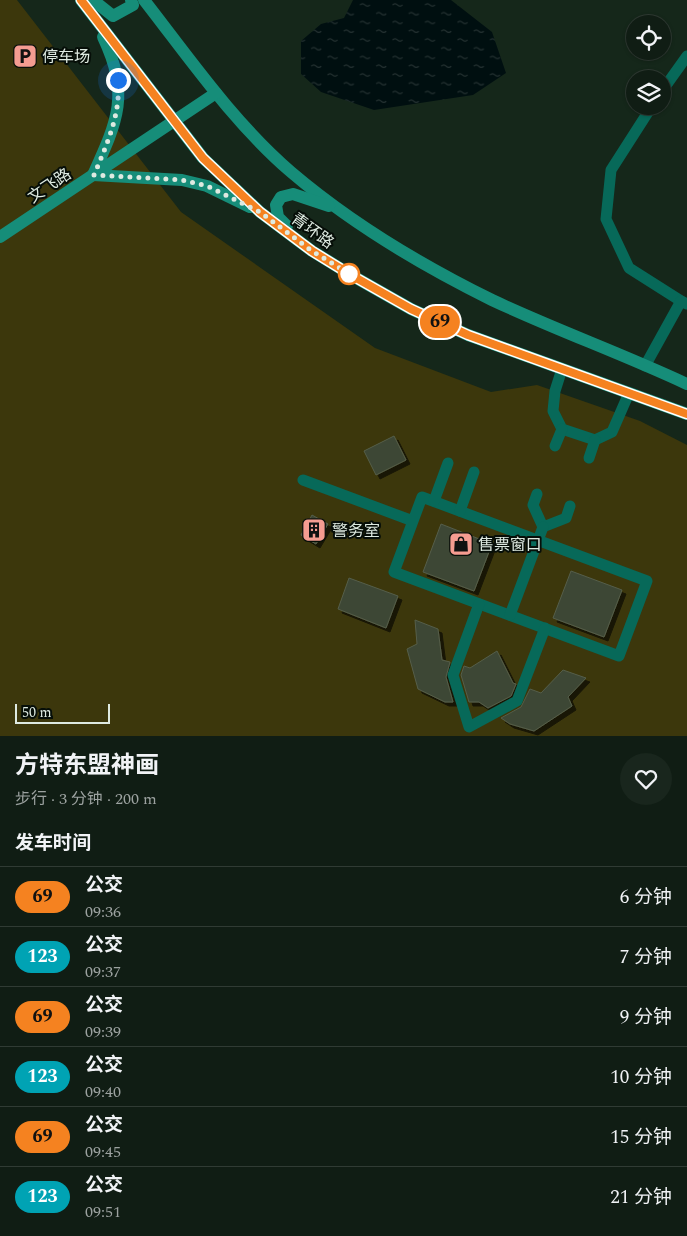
<!DOCTYPE html>
<html lang="zh">
<head>
<meta charset="utf-8">
<style>
	body { margin:0; font-family:Spectral,"Noto Sans SC",serif; background:#19261d; color:#f1f3f6; height:100vh; display:flex; flex-direction:column; font-size:19px; white-space:nowrap }
	* { box-sizing:border-box; margin:0 }
	p { font-size:16px; color:#9ca2a0 }
	.icon { flex:none; width:28px; height:28px; fill:none; stroke:currentColor; stroke-width:2; stroke-linecap:round; stroke-linejoin:round }
	.map { position:relative; height:736px; overflow:hidden }
	.side { display:flex; flex-direction:column; background:#101d14; flex:1 }
	.side>* { flex:none }
	.badge { padding:0 10px; border-radius:16px; font-size:18px; line-height:32px }
	.fabs { position:absolute; left:626px; top:15px; display:grid; gap:10px }
	.fabs a { display:grid; place-items:center; width:45px; height:45px; border-radius:50%; background:#101d14; box-shadow:0 1px 4px #0004,0 0 0 1px #303b34; font-size:25px }
	.scale { position:absolute; left:15px; bottom:12px; width:95px; box-sizing:border-box; padding-left:5px; border:2px solid #deeae1; border-top:0; font-size:14px; line-height:18px; white-space:nowrap; color:#deeae1; -webkit-text-stroke:4px #060e08; paint-order:stroke }
	.you { position:absolute; width:25px; height:25px; margin:-12px; border:4px solid #fff; border-radius:50%; background:#1a73e8; box-shadow:0 0 0 8px #1a73e833 }
	.map>.badge { position:absolute; translate:-50% -50%; box-shadow:0 0 0 2px #fff }
	h2 { padding:0 15px; font-size:19px; line-height:45px }
	.round { display:grid; place-items:center; flex:none; width:52px; height:52px; border-radius:26px; background:#19261d }
	.headline { display:flex; align-items:center; justify-content:space-between; height:85px; padding:0 15px }
	h1 { font-size:24px; font-weight:700; line-height:38px }
	ul { padding:0; list-style:none }
	li { display:flex; align-items:center; gap:15px; height:60px; padding:0 15px; border-top:1px solid #303b34 }
	li div { flex:1 }
	li b { display:block; font-size:19px }
	li em { font-style:normal }
	li .badge { min-width:55px; font-weight:700; text-align:center }
	.map>svg:first-child { display:block }
</style>
</head>
<body>
<div class="map">
<svg width="687" height="736" viewBox="0 0 687 736">
	<defs>
		<pattern id="water-ripples" width="26" height="14" patternUnits="userSpaceOnUse" patternTransform="scale(1.25)"><rect width="26" height="14" fill="#000f10"/><path d="M2 4q2-2 4 0t4 0M15 11q2-2 4 0t4 0" fill="none" stroke="#253232"/></pattern>
		<filter id="shadow"><feDropShadow dx="4" dy="4" stdDeviation="0" flood-color="#0009"/></filter>
	</defs>
	<rect width="100%" height="100%" fill="#15271a"/>
	<!-- park -->
	<path fill="#3c370c" d="M 0,0 L 17,0 L 181,212 L 375,348 L 491,392 L 537,385 L 640,421 L 687,445 L 687,736 L 0,736 Z"/>
	<!-- water -->
	<path fill="url(#water-ripples)" d="M 353,0 L 451,0 L 492,32 L 506,73 L 473,95 L 374,110 L 321,92 L 301,74 L 301,41 L 321,24 L 344,18 Z"/>
	<!-- building -->
	<g fill="#3e4734" stroke="#555e4a" filter="url(#shadow)">
		<path d="M 394,436 L 406,460 L 376,475 L 364,451 Z"/>
		<path d="M 312,515 L 328,524 L 316,544 L 301,535 Z"/>
		<path d="M 441,524 L 492,544 L 474,591 L 423,572 Z"/>
		<path d="M 571,571 L 622,590 L 604,637 L 553,618 Z"/>
		<path d="M 349,578 L 398,596 L 386,628 L 338,609 Z"/>
		<path d="M 415,620 L 438,629 L 442,660 L 450,662 L 446,677 L 453,702 L 445,702 L 418,689 L 407,649 L 417,644 Z"/>
		<path d="M 497,651 L 513,683 L 516,684 L 511,696 L 488,708 L 479,702 L 469,702 L 461,675 L 464,666 L 470,668 Z"/>
		<path d="M 563,670 L 586,678 L 568,697 L 572,706 L 534,731 L 510,724 L 501,718 L 521,707 L 530,689 L 541,693 Z"/>
	</g>
	<g fill="none" stroke-linecap="round" stroke-linejoin="round">
		<!-- street -->
		<g stroke="#076959" stroke-width="11">
			<path d="M 662,91 L 687,56"/>
			<path d="M 652,106 L 611,170 L 606,219 L 629,268 L 681,301"/>
			<path d="M 645,366 L 681,301 L 687,304"/>
			<path d="M 562,369 L 555,391 L 553,411 L 562,429 L 595,440 L 612,432 L 629,393"/>
			<path d="M 555,446 L 562,429"/>
			<path d="M 589,458 L 595,440"/>
			<path d="M 303,480 L 413,521 L 394,572 L 619,656 L 647,581 L 422,497 L 413,521"/>
			<path d="M 537,494 L 533,505 L 543,527 L 566,518 L 570,506"/>
			<path d="M 434,501 L 448,463"/>
			<path d="M 460,511 L 474,472"/>
			<path d="M 479,604 L 453,675 L 469,727 L 517,701 L 545,628"/>
			<path d="M 510,615 L 543,527"/>
		</g>
		<!-- secondary -->
		<g stroke="#168d79" stroke-width="12">
			<path d="M 81,0 L 203,158 L 260,212 L 312,251 L 351,275 L 411,309 L 468,335 L 687,414"/>
			<path d="M 93,0 L 113,16 L 133,5 L 131,0"/>
			<path d="M 144,0 C 190,59 234,123 291,172 C 352,224 421,265 492,300 C 556,330 623,354 687,384"/>
			<path d="M 93,175 L 182,180 L 207,186 L 250,207"/>
			<path d="M 93,175 C 118,120 130,94 103,37"/>
			<path d="M 287,226 L 278,217 L 276,205 L 281,197 L 293,194 L 329,206"/>
			<path d="M 0,237 L 216,93"/>
		</g>
	</g>
	<g fill="none" stroke-linecap="round" stroke-linejoin="round">
		<!-- line casing -->
		<g stroke="#fff" stroke-width="11">
			<path id="line" d="M 81,0 L 203,158 L 260,212 L 312,251 L 351,275 L 411,309 L 468,335 L 687,414"/>
		</g>
		<!-- line -->
		<use href="#line" stroke="#f58220" stroke-width="8"/>
		<!-- walk -->
		<path stroke="#deeae1" stroke-width="5" stroke-dasharray="0 9" d="M 118,80 C 121,114 107,144 94,175 L 182,180 L 207,186 L 260,212 L 312,251 L 351,275 L 349,274"/>
	</g>
	<!-- icons -->
	<defs>
		<g id="parking-square" transform="scale(1.25)"><rect x="-9" y="-9" width="18" height="18" rx="4" fill="#f59c91" stroke="#060e08"/><path d="M-3.5-5.5H1a3.5 3.5 0 0 1 0 7H-1V5.5H-3.5ZM-1-3.4V-.6H.8a1.4 1.4 0 0 0 0-2.8Z" fill="#111"/></g>
		<g id="building-square" transform="scale(1.25)"><rect x="-9" y="-9" width="18" height="18" rx="4" fill="#f59c91" stroke="#060e08"/><path d="M-4-6H4V6H1V3H-1V6H-4ZM-2.5-4.3h1.7v1.8h-1.7ZM.8-4.3h1.7v1.8H.8ZM-2.5-1h1.7V.8h-1.7ZM.8-1h1.7V.8H.8Z" fill="#111"/></g>
		<g id="shop-square" transform="scale(1.25)"><rect x="-9" y="-9" width="18" height="18" rx="4" fill="#f59c91" stroke="#060e08"/><path d="M-5-2.5h2.3a2.7 3.5 0 0 1 5.4 0H5L5.5 6h-11ZM-1.5-2.5h3a1.5 2.3 0 0 0-3 0Z" fill="#111"/></g>
	</defs>
	<g fill-rule="evenodd">
		<use href="#parking-square" x="25" y="56"/>
		<use href="#building-square" x="314" y="530"/>
		<use href="#shop-square" x="461" y="544"/>
	</g>
	<!-- markers -->
	<circle fill="#fff" stroke="#f58220" stroke-width="2.5" cx="349" cy="274" r="10"/>
	<g text-anchor="middle" stroke-width="4" stroke-linejoin="round" paint-order="stroke">
		<!-- poi labels -->
		<g font-size="16" fill="#deeae1" stroke="#060e08" text-anchor="start">
			<text x="42" y="62">停车场</text>
			<text x="332" y="536">警务室</text>
			<text x="478" y="550">售票窗口</text>
		</g>
		<!-- street labels -->
		<g font-size="16" fill="#deeae1" stroke="#060e08">
			<text transform="translate(49 185) rotate(-34)" y="6">文飞路</text>
			<text transform="translate(313 230) rotate(36)" y="6">青环路</text>
		</g>
	</g>
</svg>
<div class="fabs">
<a><svg class="icon" aria-label="locate" viewBox="0 0 24 24"><circle cx="12" cy="12" r="6"/><path d="M12 2v4M12 18v4M2 12h4M18 12h4"/></svg></a>
<a><svg class="icon" aria-label="layers" viewBox="0 0 24 24"><path d="M12 4l9 5-9 5-9-5zM3 14l9 5 9-5"/></svg></a>
</div>
<div class="scale">50 m</div>
<div class="you" style="left:118px;top:80px"></div>
<b class="badge" style="left:440px;top:322px;background:#f58220;color:#111">69</b>
</div>
<section class="side">
<div class="headline"><div><h1>方特东盟神画</h1><p>步行 · 3 分钟 · 200 m</p></div><a class="round"><svg class="icon" aria-label="heart" viewBox="0 0 24 24"><path d="M12 20l-8-8c-3-5 5-10 8-4 3-6 11-1 8 4z"/></svg></a></div>
<h2>发车时间</h2>
<ul>
<li><span class="badge" style="background:#f58220;color:#111">69</span><div><b>公交</b><p>09:36</p></div><em>6 分钟</em></li>
<li><span class="badge" style="background:#00a3b4;color:#fff">123</span><div><b>公交</b><p>09:37</p></div><em>7 分钟</em></li>
<li><span class="badge" style="background:#f58220;color:#111">69</span><div><b>公交</b><p>09:39</p></div><em>9 分钟</em></li>
<li><span class="badge" style="background:#00a3b4;color:#fff">123</span><div><b>公交</b><p>09:40</p></div><em>10 分钟</em></li>
<li><span class="badge" style="background:#f58220;color:#111">69</span><div><b>公交</b><p>09:45</p></div><em>15 分钟</em></li>
<li><span class="badge" style="background:#00a3b4;color:#fff">123</span><div><b>公交</b><p>09:51</p></div><em>21 分钟</em></li>
</ul>
</section>
</body>
</html>
